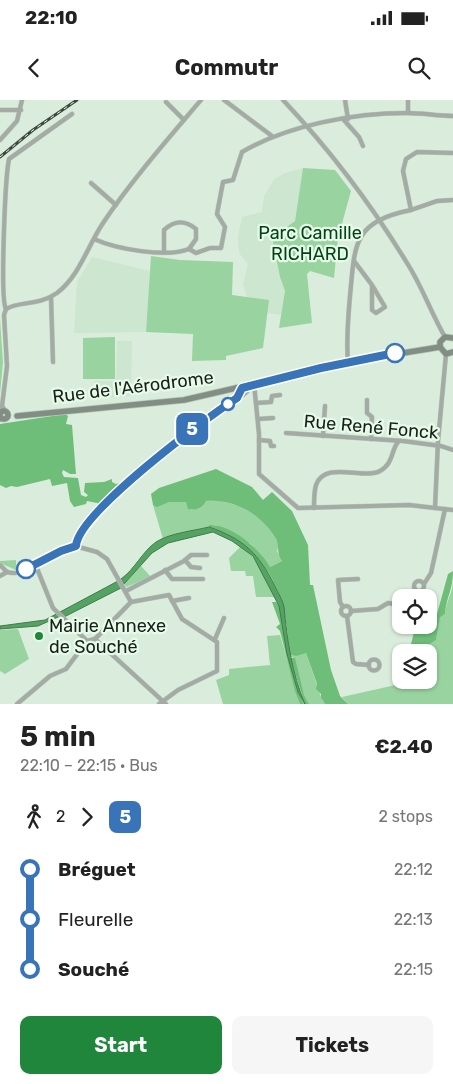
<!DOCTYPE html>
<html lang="en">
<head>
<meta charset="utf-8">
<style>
	body { margin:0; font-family:Rubik,sans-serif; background:#f6f6f6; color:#222; height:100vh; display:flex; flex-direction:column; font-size:19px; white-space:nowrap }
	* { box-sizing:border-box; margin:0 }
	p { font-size:16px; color:#767676 }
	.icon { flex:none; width:28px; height:28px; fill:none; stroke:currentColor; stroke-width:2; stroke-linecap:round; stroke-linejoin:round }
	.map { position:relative; height:604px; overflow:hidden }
	.side { display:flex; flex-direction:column; background:#fff; flex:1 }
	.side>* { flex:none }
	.badge { padding:0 10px; border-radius:8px; font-size:18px; line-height:32px }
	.buttons { position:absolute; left:392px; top:489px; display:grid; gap:10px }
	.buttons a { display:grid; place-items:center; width:45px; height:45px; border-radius:10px; background:#fff; box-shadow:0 1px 4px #0004; font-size:25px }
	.map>.badge { position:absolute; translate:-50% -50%; box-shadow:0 0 0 2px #fff }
	.legs { display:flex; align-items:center; gap:8px; height:55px; padding:0 20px; font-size:16px }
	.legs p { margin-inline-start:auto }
	.head { display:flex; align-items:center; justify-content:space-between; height:85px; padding:0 20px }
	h1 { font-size:28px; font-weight:700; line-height:38px }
	.action { display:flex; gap:10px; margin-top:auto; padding:10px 20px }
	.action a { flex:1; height:58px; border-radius:10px; background:#1f863b; color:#fff; font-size:20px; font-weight:700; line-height:58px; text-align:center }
	.action a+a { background:#f6f6f6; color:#222 }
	ul { padding:0 20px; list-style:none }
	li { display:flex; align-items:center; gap:18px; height:50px; font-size:19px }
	li i { display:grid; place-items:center; width:8px; height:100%; margin:0 6px; background:currentColor }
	li i::after { content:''; width:12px; height:12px; margin:-6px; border:4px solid; border-radius:50%; background:#fff }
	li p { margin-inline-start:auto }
	li:first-child i { background:linear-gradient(#0000 50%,currentColor 0) }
	li:last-child i { background:linear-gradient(currentColor 50%,#0000 0) }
	.status { display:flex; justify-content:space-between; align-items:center; height:35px; padding:0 25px; background:#fff; direction:ltr }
	.status svg { height:14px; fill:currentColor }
	header { display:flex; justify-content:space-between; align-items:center; height:65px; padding:0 20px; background:#fff; font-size:22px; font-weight:700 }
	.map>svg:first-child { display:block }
</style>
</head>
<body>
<div class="status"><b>22:10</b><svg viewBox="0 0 49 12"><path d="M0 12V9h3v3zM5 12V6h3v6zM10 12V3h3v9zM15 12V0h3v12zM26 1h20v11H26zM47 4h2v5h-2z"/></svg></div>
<header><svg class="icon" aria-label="back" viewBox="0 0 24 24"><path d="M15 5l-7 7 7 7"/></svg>Commutr<svg class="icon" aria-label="search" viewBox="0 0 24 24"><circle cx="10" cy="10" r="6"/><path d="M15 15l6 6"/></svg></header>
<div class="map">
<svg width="453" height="604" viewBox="0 0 453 604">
	<rect width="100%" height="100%" fill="#daeddc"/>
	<!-- built -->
	<g fill="#cce6cf">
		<path d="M 303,68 L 295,121 L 288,126 L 282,139 L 275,136 L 280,177 L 285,191 L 281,215 L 267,213 L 268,200 L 247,197 L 243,184 L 248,164 L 239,153 L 238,137 L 242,117 L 262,112 L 264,96 L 274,79 L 285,73 Z"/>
		<path d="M 92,157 L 150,171 L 146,232 L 74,233 L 77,182 Z"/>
		<path d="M 117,241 L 132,241 L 131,296 L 94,299 L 94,281 L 116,281 Z"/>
	</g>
	<!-- green -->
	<g fill="#99d3a0">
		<path d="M 303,68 L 335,70 L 351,91 L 338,138 L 334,178 L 310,171 L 307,174 L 312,223 L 279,228 L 285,191 L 280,177 L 272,137 L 282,139 L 288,126 L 295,121 Z"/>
		<path d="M 151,156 L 180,160 L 233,162 L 232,195 L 269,200 L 263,248 L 226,256 L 226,260 L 192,261 L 193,234 L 146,232 Z"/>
		<path d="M 0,219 L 3,262 L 0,294 Z"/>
		<path d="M 115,237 L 115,279 L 83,279 L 83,238 Z"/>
		<path d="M 206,401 C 235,398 269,418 279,446 L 277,451 L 282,461 L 270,467 L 251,444 L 216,425 L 163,439 L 153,405 L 169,402 L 186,402 L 191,410 L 199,408 Z"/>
		<path d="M 241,446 C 261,460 264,476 274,497 L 256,497 L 253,476 L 246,476 L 245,471 L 231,471 L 229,458 Z"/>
		<path d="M 16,460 L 16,470 L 0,463 L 0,461 Z"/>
		<path d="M 141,466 L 151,477 L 126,487 L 124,484 Z"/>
		<path d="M 453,482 L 453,604 L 348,604 L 342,597 L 400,584 L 408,587 L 408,580 L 429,580 L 429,552 L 425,552 L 428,545 L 436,539 L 440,516 L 445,514 C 446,502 452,494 453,482 Z"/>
		<path d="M 18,529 L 29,559 L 5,574 L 0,571 L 0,530 Z"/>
		<path d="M 280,535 L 300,604 L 223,604 L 216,580 L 229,575 L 229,569 L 270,565 L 267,536 Z"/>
		<path d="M 306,553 L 322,600 L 325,604 L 309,604 L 304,595 L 293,557 L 290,558 L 289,554 Z"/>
	</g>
	<!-- forest -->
	<g fill="#6ebe7a">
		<path d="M 65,314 L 68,316 L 66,324 L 72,325 L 76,374 L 70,374 L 63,370 L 62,373 L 64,377 L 78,378 L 81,395 L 86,397 L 88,395 L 84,392 L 85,383 L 104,382 L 112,379 L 112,382 L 116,384 L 125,382 L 105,398 L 102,404 L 87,401 L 86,404 L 74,407 L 70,401 L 67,383 L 52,386 L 50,379 L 17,387 L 11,386 L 6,388 L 0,385 L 0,324 Z"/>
		<path d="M 216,369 L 252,387 L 263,400 L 272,392 L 292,411 L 308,445 L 310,485 L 313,485 L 331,570 L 340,596 L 348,604 L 325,604 L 321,598 L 321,594 L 316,589 L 317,584 L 306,553 L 296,556 L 289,554 C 287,495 269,448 209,427 L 209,425 C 231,424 259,448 270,467 L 282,461 C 276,453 280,447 276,439 C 262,415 234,398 206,401 C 202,408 196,411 188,409 L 186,402 L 169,402 L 157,407 L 153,405 L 151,394 L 159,388 Z"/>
		<path d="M 453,471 C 453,490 446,498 445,514 L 440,517 L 436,540 L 428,545 L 425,552 L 409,552 L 415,528 L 428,529 L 434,525 L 448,474 Z"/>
		<path d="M 272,502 L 276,502 L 279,506 C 287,539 289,574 304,604 L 300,604 L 295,591 L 280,531 L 276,527 L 280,524 Z"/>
		<path d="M 290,558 L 295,558 L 304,595 L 309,604 L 305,604 Z"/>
	</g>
	<!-- water -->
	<g fill="#54a362" stroke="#427b4c">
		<path d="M 209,427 C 244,439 259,454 275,486 C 278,493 283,501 284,507 C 287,540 292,574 305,604 L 298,592 L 287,554 L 279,506 L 253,456 L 232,441 L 213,432 L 168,443 L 152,453 L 124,484 L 121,479 C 135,469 142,452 156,442 C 170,433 193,431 209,427 Z"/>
		<path d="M 118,481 L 121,488 L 62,518 L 58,517 L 38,526 L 0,529 L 0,526 L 45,520 Z"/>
	</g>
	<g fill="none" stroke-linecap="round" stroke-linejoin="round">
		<!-- street casing -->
		<g stroke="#b7c8b9" stroke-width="5">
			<g id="street">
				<path d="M 224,0 L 272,36"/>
				<path d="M 283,0 C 330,50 371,104 407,163 C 422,186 431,213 445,237"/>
				<path d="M 345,0 L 348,19"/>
				<path d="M 166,2 L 184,20"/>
				<path d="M 0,10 L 21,10"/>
				<path d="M 408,13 L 408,0"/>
				<path d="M 343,19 L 359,37 L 363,46"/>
				<path d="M 0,40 L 17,21 L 22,0"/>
				<path d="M 91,83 L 116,105"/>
				<path d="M 411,110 L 437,101 L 453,100"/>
				<path d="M 94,139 C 116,149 166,158 189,149"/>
				<path d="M 189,149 L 196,153 L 210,148 L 221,148 L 225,127 L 217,114 L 223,82 L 233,80 L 242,52 C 288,25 354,13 407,13 C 423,13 438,16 453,16"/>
				<path d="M 164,152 L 164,130 C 175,120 185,120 196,129 L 196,139 L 189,149"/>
				<path d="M 354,161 L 372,185 L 385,207 L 376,213 L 372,210 L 372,185"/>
				<path d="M 51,197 L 53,262"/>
				<path d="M 6,209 C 0,200 5,79 9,59 L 72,14"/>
				<path d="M 348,262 C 346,239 348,219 350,196 C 355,145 352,122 411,110 L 403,71 L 406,59 L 417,52 L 453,53"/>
				<path d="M 254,284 L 259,334 L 259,374 L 298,408 L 409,405 L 453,410"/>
				<path d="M 367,300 L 367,313 L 372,317 L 371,339"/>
				<path d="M 256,303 L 271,302 L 272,296 L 280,295"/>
				<path d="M 2,306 L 7,266 L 4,215 L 6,209 C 19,201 39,206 57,193 C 80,175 87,147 103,123 C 132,80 167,40 201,0"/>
				<path d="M 2,312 L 2,306 L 6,312"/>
				<path d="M 258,319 L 273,318"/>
				<path d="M 0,320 L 2,319"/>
				<path d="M 286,333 L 403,341 L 441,346 L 453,350"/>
				<path d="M 323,336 L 325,306"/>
				<path d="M 259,340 L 270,341 L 271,346 L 274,346"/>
				<path d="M 314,408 C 314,401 314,392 316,385 C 325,360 363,380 380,371 C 394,363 391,350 398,342"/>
				<path d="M 435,408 L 438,341 L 446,254"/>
				<path d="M 75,446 C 78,419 175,341 200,323 C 213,314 246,298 252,285"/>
				<path d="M 75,446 L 97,452 L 107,459 L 131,502 L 95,539"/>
				<path d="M 185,460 L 191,467 L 200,468"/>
				<path d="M 0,465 L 7,472"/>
				<path d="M 36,466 L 53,508 L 87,541"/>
				<path d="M 165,470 L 172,479 L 203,479"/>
				<path d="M 0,476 L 7,472 C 32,479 52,448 75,446"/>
				<circle cx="419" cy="486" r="5"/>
				<path d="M 424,484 L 431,473 L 445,409"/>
				<path d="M 126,491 L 184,461 L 191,455 L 207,455"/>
				<path d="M 411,498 L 415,489"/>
				<path d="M 172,501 L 189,498"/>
				<path d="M 131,502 L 169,495 L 182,519 L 217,542 L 217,571 L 178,590 L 159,604"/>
				<circle cx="346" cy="511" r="5"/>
				<path d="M 343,507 L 340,502 L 338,480 L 358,479"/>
				<path d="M 351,511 L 378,509 L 388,503 L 401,505"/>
				<path d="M 347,516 L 353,562 L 356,564 L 369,565"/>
				<path d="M 95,539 L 166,604"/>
				<path d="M 215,539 L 224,518"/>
				<circle cx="374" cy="565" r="5.5"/>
				<path d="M 17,604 L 50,576 L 66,569 L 87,541 L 95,539"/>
			</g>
		</g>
		<!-- secondary casing -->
		<g stroke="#b7c8b9" stroke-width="7">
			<g id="secondary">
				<path d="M 440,247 L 440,242 L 445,237 L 453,238"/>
				<path d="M 440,247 L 446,254 L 453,252"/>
				<circle cx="4" cy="315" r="4"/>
				<path d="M 17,316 L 184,300 L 348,262 L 440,247"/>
			</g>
		</g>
		<!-- street -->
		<use href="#street" stroke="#a3aba4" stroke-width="4"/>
		<!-- secondary -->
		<use href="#secondary" stroke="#828e83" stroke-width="5.5"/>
		<!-- rail casing -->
		<g stroke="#3d463e" stroke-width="3">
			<path id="rail" d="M 0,57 L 33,30 L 77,0"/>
		</g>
		<!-- rail -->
		<use href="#rail" stroke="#e7fbe9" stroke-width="1" stroke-dasharray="4" stroke-linecap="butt"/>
	</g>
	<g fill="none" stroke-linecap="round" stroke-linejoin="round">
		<!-- line-1 casing -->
		<g stroke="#fff" stroke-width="11">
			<path id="line-1" d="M 26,469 L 61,451 L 76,446 C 78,413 206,318 237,298 L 242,288 L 321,268 L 395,253"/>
		</g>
		<!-- line-1 -->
		<use href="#line-1" stroke="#3974b9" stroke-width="8"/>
	</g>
	<!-- markers -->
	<g fill="#fff" stroke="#3974b9" stroke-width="2.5">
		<circle cx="395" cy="253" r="9"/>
		<circle cx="228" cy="304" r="6"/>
		<circle cx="26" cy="469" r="9"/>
	</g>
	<circle fill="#1f863b" stroke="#e7fbe9" stroke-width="2" cx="39" cy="536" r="5"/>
	<g text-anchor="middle" stroke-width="4.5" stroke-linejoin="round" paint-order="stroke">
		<!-- park labels -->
		<g font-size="18" fill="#034216" stroke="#e7fbe9">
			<text x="310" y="139">Parc Camille<tspan x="310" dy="21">RICHARD</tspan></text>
		</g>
		<!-- street labels -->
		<g font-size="18" fill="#181f19" stroke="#e7fbe9">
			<text transform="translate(133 287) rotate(-7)" y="6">Rue de l'Aérodrome</text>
			<text transform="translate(371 327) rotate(5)" y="6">Rue René Fonck</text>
		</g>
		<!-- poi labels -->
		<g font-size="18" fill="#181f19" stroke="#e7fbe9" text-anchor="start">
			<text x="49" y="532">Mairie Annexe<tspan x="49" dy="21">de Souché</tspan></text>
		</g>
	</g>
</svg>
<div class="buttons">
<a><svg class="icon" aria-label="locate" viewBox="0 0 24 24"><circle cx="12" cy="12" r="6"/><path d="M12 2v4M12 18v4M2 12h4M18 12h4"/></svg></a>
<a><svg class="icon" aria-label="layers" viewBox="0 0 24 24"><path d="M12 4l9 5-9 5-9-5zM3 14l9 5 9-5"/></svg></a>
</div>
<b class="badge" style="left:192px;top:329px;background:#3974b9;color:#fff">5</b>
</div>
<section class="side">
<div class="head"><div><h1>5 min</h1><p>22:10 – 22:15 · Bus</p></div><b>€2.40</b></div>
<div class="legs"><svg class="icon" aria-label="walk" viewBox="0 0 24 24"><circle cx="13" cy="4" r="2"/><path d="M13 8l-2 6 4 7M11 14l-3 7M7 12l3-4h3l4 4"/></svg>2<svg class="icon" aria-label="forward" viewBox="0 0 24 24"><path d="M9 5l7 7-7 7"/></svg><b class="badge" style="background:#3974b9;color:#fff">5</b><p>2 stops</p></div>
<ul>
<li><i style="color:#3974b9"></i><b>Bréguet</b><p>22:12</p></li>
<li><i style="color:#3974b9"></i><span>Fleurelle</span><p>22:13</p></li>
<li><i style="color:#3974b9"></i><b>Souché</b><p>22:15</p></li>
</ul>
<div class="action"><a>Start</a><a>Tickets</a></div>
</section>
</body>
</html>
